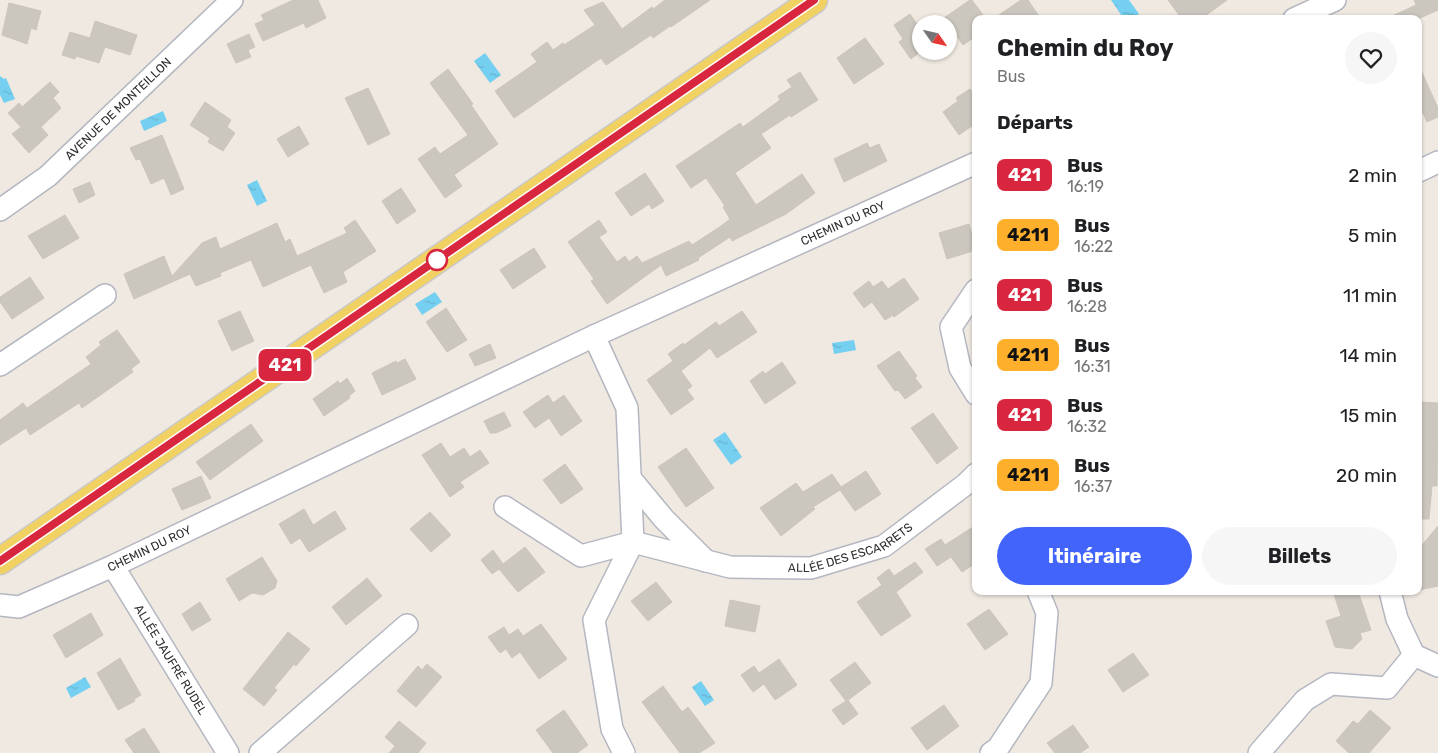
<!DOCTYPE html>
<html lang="fr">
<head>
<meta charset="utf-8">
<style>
	body { margin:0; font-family:Rubik,sans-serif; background:#f6f6f6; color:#202124; height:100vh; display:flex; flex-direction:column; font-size:19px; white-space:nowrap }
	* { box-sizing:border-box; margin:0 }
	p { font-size:16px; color:#757577 }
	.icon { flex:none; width:28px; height:28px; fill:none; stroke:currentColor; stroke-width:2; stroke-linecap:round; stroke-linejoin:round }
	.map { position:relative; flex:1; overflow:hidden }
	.sheet { position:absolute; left:972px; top:15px; width:450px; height:580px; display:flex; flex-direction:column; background:#fff; border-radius:10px; box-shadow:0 1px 4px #0004 }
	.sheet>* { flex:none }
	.badge { padding:0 10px; border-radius:8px; font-size:18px; line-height:32px }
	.needle { width:32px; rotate:124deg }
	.buttons { position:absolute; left:912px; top:15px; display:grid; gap:10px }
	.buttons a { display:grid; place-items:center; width:45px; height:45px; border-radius:50%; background:#fff; box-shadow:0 1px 4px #0004; font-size:25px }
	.map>.badge { position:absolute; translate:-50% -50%; box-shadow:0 0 0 2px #fff }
	h2 { padding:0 25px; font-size:19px; line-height:45px }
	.round { display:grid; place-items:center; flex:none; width:52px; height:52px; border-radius:26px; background:#f6f6f6 }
	.head { display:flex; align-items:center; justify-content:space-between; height:85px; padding:0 25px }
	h1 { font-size:24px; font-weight:700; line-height:38px }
	.action { display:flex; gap:10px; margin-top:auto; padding:10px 25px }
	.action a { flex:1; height:58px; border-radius:30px; background:#4264fb; color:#fff; font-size:20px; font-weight:700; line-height:58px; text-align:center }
	.action a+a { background:#f6f6f6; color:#202124 }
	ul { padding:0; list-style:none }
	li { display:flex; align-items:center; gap:15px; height:60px; padding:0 25px }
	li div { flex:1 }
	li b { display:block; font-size:19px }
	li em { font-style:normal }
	li .badge { min-width:55px; font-weight:700; text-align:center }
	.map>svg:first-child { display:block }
</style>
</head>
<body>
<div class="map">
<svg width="1438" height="753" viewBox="0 0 1438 753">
	<defs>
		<pattern id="water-ripples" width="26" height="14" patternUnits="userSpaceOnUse" patternTransform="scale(1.25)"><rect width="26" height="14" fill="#75cff0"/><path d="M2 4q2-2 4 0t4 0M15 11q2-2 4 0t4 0" fill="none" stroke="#66b2ce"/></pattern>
	</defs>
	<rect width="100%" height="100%" fill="#efe9e1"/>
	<!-- water -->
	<g fill="url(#water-ripples)">
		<path d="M 1111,0 L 1129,0 L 1139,14 L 1132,19 L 1124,19 Z"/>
		<path d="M 485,53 L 501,75 L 490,83 L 474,61 Z"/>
		<path d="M 0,76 L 4,79 L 6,78 L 15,99 L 4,103 L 0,95 Z"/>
		<path d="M 163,111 L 167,121 L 144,131 L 140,121 Z"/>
		<path d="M 257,180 L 267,201 L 257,206 L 247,185 Z"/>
		<path d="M 435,292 L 442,302 L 422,315 L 415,304 Z"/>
		<path d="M 854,340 L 856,350 L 834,354 L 832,343 Z"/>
		<path d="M 725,432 L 742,457 L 731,465 L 713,440 Z"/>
		<path d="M 85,677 L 91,687 L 71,698 L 66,688 Z"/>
		<path d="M 701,681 L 714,700 L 705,706 L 692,687 Z"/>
	</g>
	<!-- building -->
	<g fill="#cbc7bf" stroke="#cbc5ba">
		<path d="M 293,0 L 318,0 L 326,18 L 306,28 L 304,23 L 263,41 L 255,24 L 264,20 L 261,15 Z"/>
		<path d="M 665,0 L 710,0 L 671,27 L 670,26 L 653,38 L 651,35 L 606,65 L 601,58 L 514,118 L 495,91 L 537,62 L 531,54 L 547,42 L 553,50 L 563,43 L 564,45 L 595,25 L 584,10 L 603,2 L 622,29 L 652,7 L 653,9 Z"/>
		<path d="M 970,0 L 972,0 L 986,19 L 976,19 L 976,36 L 963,45 L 944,18 Z"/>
		<path d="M 1021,0 L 1028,0 L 1041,19 L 993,19 Z"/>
		<path d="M 1168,0 L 1227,0 L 1201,19 L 1182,19 Z"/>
		<path d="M 1414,0 L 1438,0 L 1438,10 L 1418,19 L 1390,19 L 1390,17 L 1416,5 Z"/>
		<path d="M 9,3 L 41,11 L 36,30 L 31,28 L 27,44 L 2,35 Z"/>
		<path d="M 910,14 L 921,30 L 921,51 L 911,59 L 899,42 L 903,39 L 894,25 Z"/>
		<path d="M 95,21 L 137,35 L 130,55 L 105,47 L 99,63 L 76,56 L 75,59 L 62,55 L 70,32 L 90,38 Z"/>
		<path d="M 249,34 L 255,47 L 248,50 L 251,57 L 236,63 L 227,44 Z"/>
		<path d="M 865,38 L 884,64 L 854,84 L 837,58 Z"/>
		<path d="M 1419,66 L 1438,108 L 1438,117 L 1427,122 L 1423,113 L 1419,115 Z"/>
		<path d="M 448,69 L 473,104 L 471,105 L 498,144 L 454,175 L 462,186 L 445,198 L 418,159 L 435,147 L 440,154 L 468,135 L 430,83 Z"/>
		<path d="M 800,72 L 818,100 L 791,117 L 790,115 L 761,134 L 771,148 L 735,173 L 756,205 L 802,174 L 815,193 L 786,214 L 732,241 L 730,237 L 698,258 L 699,260 L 666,276 L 661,265 L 607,304 L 591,281 L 594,279 L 568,242 L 599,220 L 607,232 L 599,237 L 617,262 L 625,256 L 629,262 L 637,256 L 642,263 L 689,241 L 692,245 L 721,226 L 730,219 L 723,207 L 725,206 L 706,178 L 691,188 L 676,166 L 740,123 L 743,127 L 780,100 L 778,96 L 792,87 L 787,80 Z"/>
		<path d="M 50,82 L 59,92 L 53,98 L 61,108 L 41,127 L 48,135 L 29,153 L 12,134 L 21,127 L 8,113 L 19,103 L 22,107 Z"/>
		<path d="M 368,88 L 390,134 L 368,145 L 345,98 Z"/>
		<path d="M 970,89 L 976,98 L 976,123 L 959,135 L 943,112 L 958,101 L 956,98 Z"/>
		<path d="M 205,102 L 231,120 L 227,127 L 235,133 L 223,151 L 208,142 L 210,138 L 190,125 Z"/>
		<path d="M 299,126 L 309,144 L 288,157 L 277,139 Z"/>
		<path d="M 162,135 L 184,189 L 171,195 L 164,178 L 151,184 L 140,159 L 136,160 L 130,148 Z"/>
		<path d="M 867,143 L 870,148 L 879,144 L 887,161 L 844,182 L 834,159 Z"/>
		<path d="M 645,173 L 664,201 L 652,209 L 649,204 L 631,216 L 615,193 Z"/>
		<path d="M 90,182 L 95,195 L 79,203 L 73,189 Z"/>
		<path d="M 401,188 L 416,211 L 397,224 L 382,201 Z"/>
		<path d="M 65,215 L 79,238 L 43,259 L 28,236 Z"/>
		<path d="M 355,220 L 376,251 L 343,272 L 347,282 L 324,293 L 311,265 L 263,287 L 251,260 L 220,273 L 221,276 L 196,286 L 190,274 L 134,299 L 124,274 L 164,256 L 172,276 L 202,243 L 216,237 L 220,249 L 277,223 L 285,242 L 290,239 L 297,256 L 347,233 L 344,228 Z"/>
		<path d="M 969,224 L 976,250 L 947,259 L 939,233 Z"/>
		<path d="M 534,248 L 546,267 L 513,289 L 500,270 Z"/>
		<path d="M 30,277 L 44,298 L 12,319 L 0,302 L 0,297 Z"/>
		<path d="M 904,278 L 919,299 L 894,317 L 893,315 L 885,320 L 872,302 L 864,308 L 853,293 L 869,281 L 873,287 L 882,281 L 888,289 Z"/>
		<path d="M 446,308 L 467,340 L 447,352 L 426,322 Z"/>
		<path d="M 240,311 L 254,341 L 232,351 L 218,321 Z"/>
		<path d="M 742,311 L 757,332 L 717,358 L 710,348 L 681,371 L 692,386 L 687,390 L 694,399 L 671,415 L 647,380 L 673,361 L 668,354 L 683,343 L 684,345 L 716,322 L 719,326 Z"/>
		<path d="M 117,330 L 140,362 L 131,369 L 133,372 L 82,408 L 79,403 L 30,435 L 26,428 L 0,445 L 0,420 L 23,403 L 27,408 L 91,364 L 86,357 L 101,345 L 99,342 Z"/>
		<path d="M 490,344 L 496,358 L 475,366 L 469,354 Z"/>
		<path d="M 899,351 L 917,376 L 915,378 L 922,387 L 905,399 L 898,390 L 895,391 L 877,366 Z"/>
		<path d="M 405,359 L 416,379 L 382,395 L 372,373 L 396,361 L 397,363 Z"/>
		<path d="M 782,362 L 796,383 L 765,404 L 750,381 L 763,371 L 765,374 Z"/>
		<path d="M 347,378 L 355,391 L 349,396 L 350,398 L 324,416 L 313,399 L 338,381 L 340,384 Z"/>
		<path d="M 548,395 L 553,403 L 564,395 L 582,421 L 561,436 L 549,418 L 535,428 L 523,412 Z"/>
		<path d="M 1420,402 L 1438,403 L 1437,486 L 1432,486 L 1429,519 L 1419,519 Z"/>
		<path d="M 504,412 L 511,426 L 496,433 L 490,433 L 484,421 Z"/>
		<path d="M 933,413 L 958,448 L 937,464 L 911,428 Z"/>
		<path d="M 251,424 L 263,441 L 210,480 L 196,462 Z"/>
		<path d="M 441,443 L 450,457 L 464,448 L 470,457 L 480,450 L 489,463 L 460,482 L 464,487 L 450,497 L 422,455 Z"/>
		<path d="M 686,448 L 714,488 L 686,507 L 658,467 Z"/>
		<path d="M 565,464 L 583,489 L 561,504 L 543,480 Z"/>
		<path d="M 866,471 L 881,494 L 855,511 L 840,490 L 813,507 L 815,509 L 781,536 L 760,508 L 796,483 L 803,492 L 832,474 L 841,487 Z"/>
		<path d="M 201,476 L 211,498 L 182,510 L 172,489 Z"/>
		<path d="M 304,509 L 313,525 L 335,511 L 346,529 L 309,552 L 300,538 L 291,544 L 279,524 Z"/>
		<path d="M 430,512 L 451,535 L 431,552 L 410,529 Z"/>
		<path d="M 976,525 L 976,563 L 962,572 L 951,557 L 937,566 L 925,549 L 941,539 L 945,545 Z"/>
		<path d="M 1438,526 L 1438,586 L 1419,590 L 1419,545 L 1423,544 Z"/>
		<path d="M 525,547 L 545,572 L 518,592 L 499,569 L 492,574 L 481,560 L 493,550 L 503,564 Z"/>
		<path d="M 262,557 L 277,581 L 275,588 L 263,595 L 252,593 L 239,601 L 226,579 Z"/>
		<path d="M 915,562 L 923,572 L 896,592 L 911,616 L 881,636 L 857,602 L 882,585 L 877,578 L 889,569 L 894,576 Z"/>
		<path d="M 367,578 L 382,596 L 346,625 L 332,607 Z"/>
		<path d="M 656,582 L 672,602 L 648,621 L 631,601 Z"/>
		<path d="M 1333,591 L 1358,591 L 1371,630 L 1360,633 L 1362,639 L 1352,649 L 1335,647 L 1326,621 L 1341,616 Z"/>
		<path d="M 730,600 L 760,606 L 755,632 L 725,626 Z"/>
		<path d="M 200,602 L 211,620 L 192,631 L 182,614 Z"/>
		<path d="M 989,609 L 1008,634 L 985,650 L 967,624 Z"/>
		<path d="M 91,613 L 103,635 L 66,658 L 53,635 Z"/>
		<path d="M 541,624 L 567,659 L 539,679 L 520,652 L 512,658 L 506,649 L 500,653 L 488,637 L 504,627 L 509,635 L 518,629 L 523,636 Z"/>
		<path d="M 288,632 L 310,649 L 296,666 L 294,664 L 274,688 L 277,690 L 264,706 L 243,689 Z"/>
		<path d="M 1133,653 L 1149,675 L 1123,692 L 1108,670 Z"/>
		<path d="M 120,658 L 141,695 L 134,699 L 135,701 L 118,710 L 97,673 Z"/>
		<path d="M 779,659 L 797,685 L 775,700 L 764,684 L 753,692 L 741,675 L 754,666 L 759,673 Z"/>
		<path d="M 855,662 L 871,683 L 848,700 L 858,714 L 843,725 L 832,710 L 846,701 L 830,680 Z"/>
		<path d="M 427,664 L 442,677 L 416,707 L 397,691 L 418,666 L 422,670 Z"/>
		<path d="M 663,686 L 682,712 L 688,707 L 715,743 L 699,753 L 680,753 L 642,702 Z"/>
		<path d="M 944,705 L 959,726 L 927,750 L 911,728 Z"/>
		<path d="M 564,710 L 588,745 L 577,753 L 553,753 L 536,730 Z"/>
		<path d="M 1370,710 L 1391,728 L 1369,753 L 1349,753 L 1336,741 L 1353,721 L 1358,724 Z"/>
		<path d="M 399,721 L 426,743 L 418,753 L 389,753 L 395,746 L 385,737 Z"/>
		<path d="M 1073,725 L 1089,747 L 1080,753 L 1055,753 L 1047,743 Z"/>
		<path d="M 144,728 L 160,753 L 134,753 L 125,740 Z"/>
	</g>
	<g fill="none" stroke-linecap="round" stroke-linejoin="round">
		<!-- minor casing -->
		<g stroke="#b4b7c1" stroke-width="24">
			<g id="minor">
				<path d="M 1294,19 L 1335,0"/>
				<path d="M 1419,171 L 1438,162"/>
				<path id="s1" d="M 0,210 L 48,176 L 232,0"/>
				<path d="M 976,290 L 951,327 L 960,368 L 976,394"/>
				<path id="s2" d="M 594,336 L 627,408 L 633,542 L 730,567 L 811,568 L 884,546 L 966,484 L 976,474"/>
				<path d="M 0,365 L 105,295"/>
				<path d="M 630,478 L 664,519 L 706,561"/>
				<path d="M 505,507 L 581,556 L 633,542 L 594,620 L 612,729 L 624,753"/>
				<path id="s3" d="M 113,566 L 228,753"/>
				<path d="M 1390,591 L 1397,619 L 1414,655"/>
				<path id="s4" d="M 0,605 L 19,607 L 113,566 L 594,336 L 976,163"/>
				<path d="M 260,753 L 407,625"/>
				<path d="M 991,753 L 998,748 L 1041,683 L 1047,613 L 1038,591"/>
				<path d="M 1259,753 L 1305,700 L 1331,684 L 1387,688 L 1414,655 L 1438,666"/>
			</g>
		</g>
		<!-- major casing -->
		<g stroke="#c9c9c9" stroke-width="29">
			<path id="major" d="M 0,561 L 814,0"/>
		</g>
		<!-- minor -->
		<use href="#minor" stroke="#fff" stroke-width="21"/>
		<!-- major -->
		<use href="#major" stroke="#f2d163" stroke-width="26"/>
	</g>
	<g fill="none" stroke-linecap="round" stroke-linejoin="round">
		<!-- line casing -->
		<g stroke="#fff" stroke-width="11">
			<path id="line" d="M 0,561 L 814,0"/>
		</g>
		<!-- line -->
		<use href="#line" stroke="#d7263d" stroke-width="8"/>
	</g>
	<!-- markers -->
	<circle fill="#fff" stroke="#d7263d" stroke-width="2.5" cx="437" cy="260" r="10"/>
	<g text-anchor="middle" stroke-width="4" stroke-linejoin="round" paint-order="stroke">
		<!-- street labels -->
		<g font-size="12" fill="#2e2e2e" stroke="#fff">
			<text dy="4" stroke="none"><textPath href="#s1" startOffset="156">AVENUE DE MONTEILLON</textPath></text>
			<text dy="4" stroke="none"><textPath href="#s4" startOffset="928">CHEMIN DU ROY</textPath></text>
			<text dy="4" stroke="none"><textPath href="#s2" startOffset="438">ALLÉE DES ESCARRETS</textPath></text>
			<text dy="4" stroke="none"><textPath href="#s4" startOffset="162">CHEMIN DU ROY</textPath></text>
			<text dy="4" stroke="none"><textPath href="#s3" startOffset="110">ALLÉE JAUFRÉ RUDEL</textPath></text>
		</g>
	</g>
</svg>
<div class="buttons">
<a><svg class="needle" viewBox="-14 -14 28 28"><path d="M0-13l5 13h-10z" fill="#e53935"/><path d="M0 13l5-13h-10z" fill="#757577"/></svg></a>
</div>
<b class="badge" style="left:285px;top:365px;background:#d7263d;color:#fff">421</b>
<section class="sheet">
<div class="head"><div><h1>Chemin du Roy</h1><p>Bus</p></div><a class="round"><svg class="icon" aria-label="heart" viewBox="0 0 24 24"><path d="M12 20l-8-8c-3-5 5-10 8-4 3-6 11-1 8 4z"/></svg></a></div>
<h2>Départs</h2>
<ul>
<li><span class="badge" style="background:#d7263d;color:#fff">421</span><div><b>Bus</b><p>16:19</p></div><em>2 min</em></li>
<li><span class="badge" style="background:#feb02d;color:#111">4211</span><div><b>Bus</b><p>16:22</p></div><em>5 min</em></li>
<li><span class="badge" style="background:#d7263d;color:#fff">421</span><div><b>Bus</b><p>16:28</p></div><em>11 min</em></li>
<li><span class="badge" style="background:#feb02d;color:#111">4211</span><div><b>Bus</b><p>16:31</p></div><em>14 min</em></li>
<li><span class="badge" style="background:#d7263d;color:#fff">421</span><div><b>Bus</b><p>16:32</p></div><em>15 min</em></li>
<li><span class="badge" style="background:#feb02d;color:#111">4211</span><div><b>Bus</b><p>16:37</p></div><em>20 min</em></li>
</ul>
<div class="action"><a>Itinéraire</a><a>Billets</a></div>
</section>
</div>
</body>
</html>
